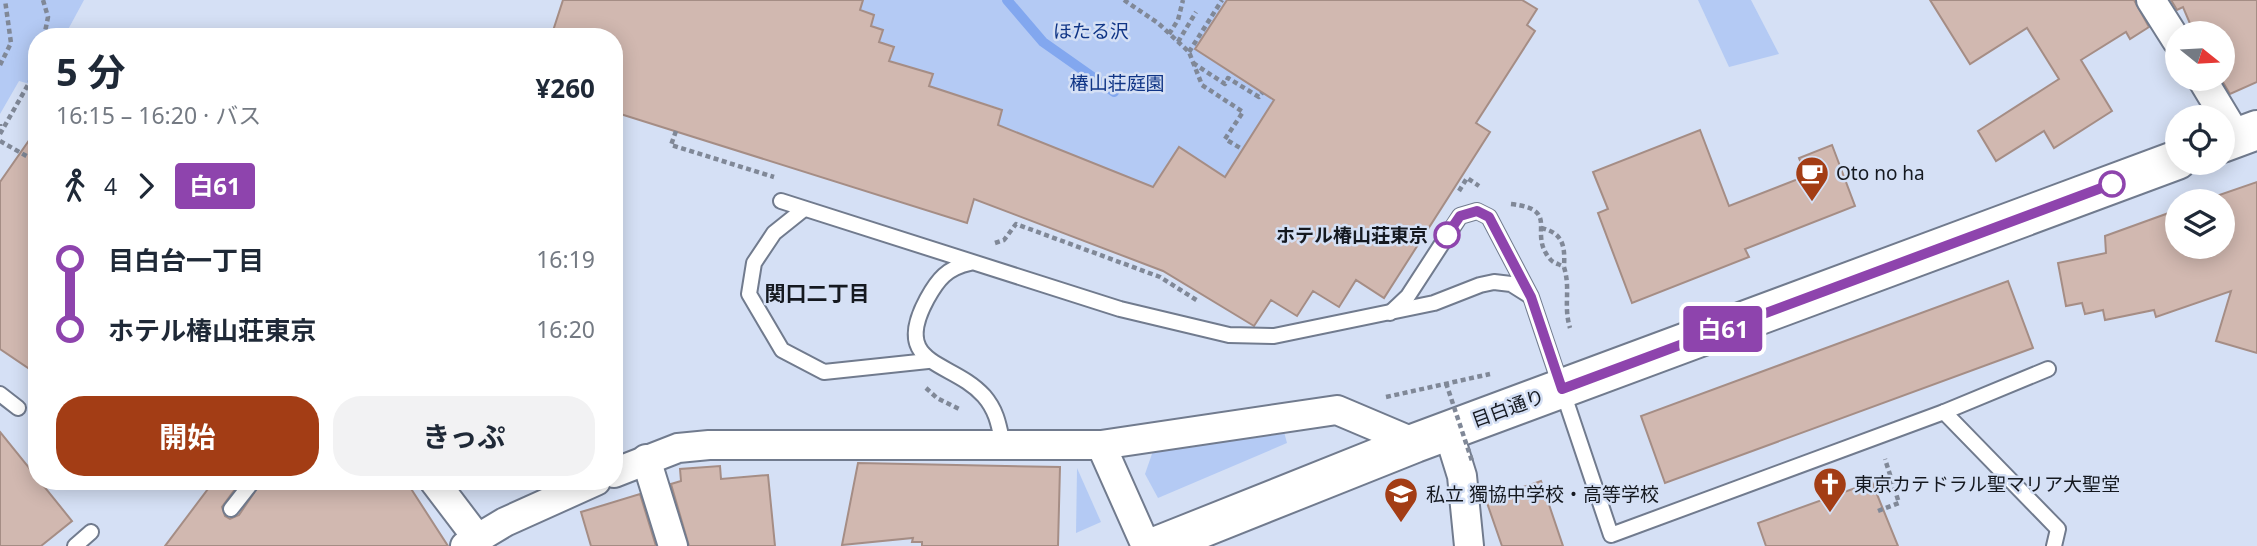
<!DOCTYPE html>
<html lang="ja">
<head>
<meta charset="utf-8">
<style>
	body { margin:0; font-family:"Noto Sans","Noto Sans JP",sans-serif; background:#f2f2f3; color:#1f2937; height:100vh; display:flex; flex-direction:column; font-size:26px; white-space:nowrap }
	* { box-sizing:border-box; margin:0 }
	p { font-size:23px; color:#747a83 }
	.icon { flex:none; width:38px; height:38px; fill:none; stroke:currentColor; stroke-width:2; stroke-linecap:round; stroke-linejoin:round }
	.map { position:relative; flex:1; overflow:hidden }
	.panel { position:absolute; left:28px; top:28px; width:595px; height:462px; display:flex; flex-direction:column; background:#fff; border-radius:28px; box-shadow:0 4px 18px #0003 }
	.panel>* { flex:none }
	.badge { padding:0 14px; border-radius:5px; font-size:24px; line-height:46px }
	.needle { width:46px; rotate:108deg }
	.controls { position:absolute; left:2165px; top:21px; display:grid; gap:14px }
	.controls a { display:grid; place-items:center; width:70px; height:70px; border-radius:50%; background:#fff; box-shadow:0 4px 18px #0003; font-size:35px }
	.map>.badge { position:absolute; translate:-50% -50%; box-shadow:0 0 0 4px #fff }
	.legs { display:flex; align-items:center; gap:10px; height:77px; padding:0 28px; font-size:23px }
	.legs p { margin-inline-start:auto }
	.overview { display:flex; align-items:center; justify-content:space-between; height:119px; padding:0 28px }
	h1 { font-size:38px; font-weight:700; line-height:52px }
	.action { display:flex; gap:14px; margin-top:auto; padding:14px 28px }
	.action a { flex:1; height:80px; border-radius:28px; background:#a33d15; color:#fff; font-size:28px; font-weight:700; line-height:80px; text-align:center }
	.action a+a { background:#f2f2f3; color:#1f2937 }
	ul { padding:0 28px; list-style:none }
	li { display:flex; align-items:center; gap:24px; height:70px; font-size:26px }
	li i { display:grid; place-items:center; width:10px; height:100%; margin:0 9px; background:currentColor }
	li i::after { content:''; width:18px; height:18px; margin:-9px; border:5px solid; border-radius:50%; background:#fff }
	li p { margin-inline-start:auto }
	li:first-child i { background:linear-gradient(#0000 50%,currentColor 0) }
	li:last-child i { background:linear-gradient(currentColor 50%,#0000 0) }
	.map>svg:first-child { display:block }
</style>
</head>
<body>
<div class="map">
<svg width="2257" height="546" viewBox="0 0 2257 546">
	<rect width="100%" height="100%" fill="#d5e0f5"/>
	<!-- green -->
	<g fill="#b4caf4">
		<path d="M 0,0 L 84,0 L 64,37 L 37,37 L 37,86 L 19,81 L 0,114 Z"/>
		<path d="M 863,0 L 1227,0 L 1195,49 L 1274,100 L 1225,177 L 1153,187 L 997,125 L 1002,109 L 929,86 L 932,74 L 889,61 L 894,47 L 879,42 L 882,30 L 871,26 L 874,15 L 860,10 Z"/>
		<path d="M 1698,0 L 1751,0 L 1779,54 L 1729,67 Z"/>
		<path d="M 1283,428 L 1287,443 L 1158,498 L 1145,474 L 1154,448 Z"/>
		<path d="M 1077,468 L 1101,522 L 1076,533 Z"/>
	</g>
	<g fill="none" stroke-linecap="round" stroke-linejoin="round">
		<!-- stream -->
		<path stroke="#82a7ef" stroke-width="10" d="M 1007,0 L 1043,42 L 1114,92"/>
	</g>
	<!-- building -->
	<g fill="#d1b8b0" stroke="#a58d85" stroke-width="2">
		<path d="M 563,0 L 863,0 L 860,10 L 874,15 L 871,26 L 883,30 L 879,42 L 894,47 L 889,61 L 933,74 L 929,86 L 1002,110 L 998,125 L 1153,187 L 1179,147 L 1225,177 L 1274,100 L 1195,49 L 1227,0 L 1522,0 L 1537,9 L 1527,25 L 1535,31 L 1476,123 L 1490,132 L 1384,298 L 1356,280 L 1339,307 L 1313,291 L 1297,316 L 1271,300 L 1254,326 L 1163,271 L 974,199 L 967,223 L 614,112 L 614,37 L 551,37 Z"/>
		<path d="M 1930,0 L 2134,0 L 2149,27 L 2130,39 L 2126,32 L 2081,60 L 2112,111 L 2054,148 L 2044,131 L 1996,161 L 1978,131 L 2059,79 L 2027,28 L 1970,64 Z"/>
		<path d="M 2171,0 L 2257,0 L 2257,82 L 2230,94 L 2221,79 L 2222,33 L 2194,33 L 2183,7 L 2177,10 Z"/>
		<path d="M 37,129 L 37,374 L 0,349 L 0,182 Z"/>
		<path d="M 1700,130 L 1729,206 L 1806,176 L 1799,158 L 1832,145 L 1855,206 L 1745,249 L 1749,257 L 1632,303 L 1598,213 L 1608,209 L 1593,172 Z"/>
		<path d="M 2257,182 L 2257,353 L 2216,341 L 2231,291 L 2156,317 L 2154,310 L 2105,320 L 2103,310 L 2085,314 L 2082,303 L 2066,306 L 2058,263 L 2106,253 L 2105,236 L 2177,210 L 2177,247 L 2222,247 L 2222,201 L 2202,201 Z"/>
		<path d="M 2008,281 L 2033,348 L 1665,483 L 1641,416 Z"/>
		<path d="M 0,432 L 72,521 L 41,546 L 0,546 Z"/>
		<path d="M 858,463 L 1060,467 L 1058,546 L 922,546 L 922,542 L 912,542 L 913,538 L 842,545 Z"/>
		<path d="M 720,466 L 721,479 L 768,475 L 775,546 L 689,546 L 671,484 L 681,481 L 680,469 Z"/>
		<path d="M 214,481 L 241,481 L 222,507 L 225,516 L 230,519 L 239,515 L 262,481 L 406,481 L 448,546 L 165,546 Z"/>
		<path d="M 1541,481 L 1563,546 L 1502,546 L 1486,500 Z"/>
		<path d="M 1872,482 L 1898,546 L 1766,546 L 1758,523 Z"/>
		<path d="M 640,494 L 656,546 L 591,546 L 581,512 Z"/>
	</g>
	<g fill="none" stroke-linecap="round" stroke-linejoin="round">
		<!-- lane casing -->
		<g stroke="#717b8e" stroke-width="18">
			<g id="lane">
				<path d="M 781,201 L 1120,309 L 1229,335 L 1274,336 L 1434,303 L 1480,285 L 1494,282 L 1511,284 L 1530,296"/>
				<path d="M 804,209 L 774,233 L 754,263 L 749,294 L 782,350 L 824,372 L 928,361"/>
				<path d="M 970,263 C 947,268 938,279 927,299 C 890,367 952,360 984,396 C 997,411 999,426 1003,445"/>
				<path d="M 1390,313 L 1408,296 L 1460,216 L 1477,211 L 1489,217 L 1531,297 L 1611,535 L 1944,412 L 2058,529 L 2054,546"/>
				<path d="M 0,394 L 18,408"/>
				<path d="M 1944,412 L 2048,369"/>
				<path d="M 231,509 L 253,481"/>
				<path d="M 75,546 L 91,532"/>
			</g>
		</g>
		<!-- street casing -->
		<g stroke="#717b8e" stroke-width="32">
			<g id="street">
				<path d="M 2151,0 L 2177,41"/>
				<path d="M 2202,79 L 2237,137"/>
				<path d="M 1448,431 L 1462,476 L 1469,546"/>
				<path d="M 1101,445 L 1337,410 L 1415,443"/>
				<path d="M 646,459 L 673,546"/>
				<path d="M 614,473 L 678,448 L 709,445 L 1101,445 L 1146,546"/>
				<path d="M 434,481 L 478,539"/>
				<path d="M 465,546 L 505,522 L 596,481"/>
			</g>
		</g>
		<!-- primary casing -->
		<g stroke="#717b8e" stroke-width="42">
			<g id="primary">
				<path d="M 2222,143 L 2257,130"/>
				<path d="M 1157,546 L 1415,443 L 2177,160"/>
			</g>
		</g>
		<!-- path -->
		<g stroke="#808897" stroke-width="4.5" stroke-dasharray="5 3.5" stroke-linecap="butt">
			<path d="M 43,0 L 48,17 L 44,37"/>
			<path d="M 1124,0 L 1158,23 L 1189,52 L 1202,85 L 1243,112 L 1225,139 L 1242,149"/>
			<path d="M 1169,34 L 1178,20 L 1183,0"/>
			<path d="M 1178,42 L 1196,12"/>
			<path d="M 1189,52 L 1222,0"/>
			<path d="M 1193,63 L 1225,84 L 1228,78 L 1259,97 L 1262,93"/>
			<path d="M 0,65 L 11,43 L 5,0"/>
			<path d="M 0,124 L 0,126"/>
			<path d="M 676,131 L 671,145 L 774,177"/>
			<path d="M 0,134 L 37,69"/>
			<path d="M 0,141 L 37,162"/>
			<path d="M 1459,191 L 1467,178 L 1479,186"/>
			<path d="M 1511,204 C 1562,210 1527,232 1550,259 C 1553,263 1559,264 1564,267 C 1571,290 1563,305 1570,328"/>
			<path d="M 1541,228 C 1564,233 1565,247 1564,267"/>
			<path d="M 995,243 L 1004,240 L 1016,224 L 1160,277 L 1198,301"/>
			<path d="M 926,388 L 937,398 L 959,409"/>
			<path d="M 1386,397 L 1490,374"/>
			<path d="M 1878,511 L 1899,503 L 1885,459"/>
		</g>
		<!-- lane -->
		<use href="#lane" stroke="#fff" stroke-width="14"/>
		<!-- street -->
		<use href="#street" stroke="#fff" stroke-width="28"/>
		<!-- primary -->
		<use href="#primary" stroke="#fff" stroke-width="38"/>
		<!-- path-bridge -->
		<path stroke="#808897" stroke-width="4.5" stroke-dasharray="5 3.5" stroke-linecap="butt" d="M 1446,383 L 1472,461"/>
	</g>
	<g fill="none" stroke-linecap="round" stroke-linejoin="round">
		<!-- line-1 casing -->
		<g stroke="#fff" stroke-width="16">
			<path id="line-1" d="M 1447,235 L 1460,216 L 1477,211 L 1489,217 L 1531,297 L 1562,389 L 2112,184"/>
		</g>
		<!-- line-1 -->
		<use href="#line-1" stroke="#8e44ad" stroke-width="10"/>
	</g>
	<!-- icons -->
	<defs>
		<g id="cafe-pin" transform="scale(1.75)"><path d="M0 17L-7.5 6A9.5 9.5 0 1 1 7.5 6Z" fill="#a33d15" stroke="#d5e0f5"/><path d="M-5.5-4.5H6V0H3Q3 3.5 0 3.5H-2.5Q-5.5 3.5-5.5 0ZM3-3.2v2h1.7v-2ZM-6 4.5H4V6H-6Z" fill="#fff"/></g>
		<g id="church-pin" transform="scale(1.75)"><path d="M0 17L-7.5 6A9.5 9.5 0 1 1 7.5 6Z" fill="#a33d15" stroke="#d5e0f5"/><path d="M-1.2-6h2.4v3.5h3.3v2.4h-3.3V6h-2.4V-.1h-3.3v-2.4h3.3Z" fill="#fff"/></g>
		<g id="school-pin" transform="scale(1.75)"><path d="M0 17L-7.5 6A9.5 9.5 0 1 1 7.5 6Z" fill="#a33d15" stroke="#d5e0f5"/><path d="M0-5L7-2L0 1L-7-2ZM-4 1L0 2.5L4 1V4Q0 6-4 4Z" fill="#fff"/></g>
	</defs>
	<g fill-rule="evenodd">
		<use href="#cafe-pin" x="1812" y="173"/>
		<use href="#church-pin" x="1830" y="484"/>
		<use href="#school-pin" x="1401" y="494"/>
	</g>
	<!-- markers -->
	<g fill="#fff" stroke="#8e44ad" stroke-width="3.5">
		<circle cx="2112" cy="184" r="12"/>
		<circle cx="1447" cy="235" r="12"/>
	</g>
	<g text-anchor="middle" stroke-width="5" stroke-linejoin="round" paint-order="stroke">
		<!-- park labels -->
		<g font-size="19" fill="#103586" stroke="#d5e0f5">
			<text x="1091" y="38">ほたる沢</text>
			<text x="1117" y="90">椿山荘庭園</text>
		</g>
		<!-- poi labels -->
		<g font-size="19" fill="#151920" stroke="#d5e0f5" text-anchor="start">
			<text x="1836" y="180">Oto no ha</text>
			<text x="1854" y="491">東京カテドラル聖マリア大聖堂</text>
			<text x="1426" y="501">私立 獨協中学校・高等学校</text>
		</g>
		<!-- stop labels -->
		<g font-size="19" font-weight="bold" fill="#151920" stroke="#d5e0f5" text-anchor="end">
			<text x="1428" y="242">ホテル椿山荘東京</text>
		</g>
		<!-- street labels -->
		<g font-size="19" fill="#151920" stroke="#d5e0f5">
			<text transform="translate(1508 408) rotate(-20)" y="7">目白通り</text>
		</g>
		<!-- neighbourhood labels -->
		<g font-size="21" font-weight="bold" fill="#151920" stroke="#d5e0f5">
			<text x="817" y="301">関口二丁目</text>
		</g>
	</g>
</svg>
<div class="controls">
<a><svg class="needle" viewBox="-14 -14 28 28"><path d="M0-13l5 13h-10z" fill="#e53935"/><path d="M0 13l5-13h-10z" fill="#747a83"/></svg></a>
<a><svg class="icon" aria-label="locate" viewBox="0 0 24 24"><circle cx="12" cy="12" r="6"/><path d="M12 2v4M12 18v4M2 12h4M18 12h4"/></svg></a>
<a><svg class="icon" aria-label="layers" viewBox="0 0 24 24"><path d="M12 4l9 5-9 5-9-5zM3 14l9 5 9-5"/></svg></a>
</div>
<b class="badge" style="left:1723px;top:329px;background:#8e44ad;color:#fff">白61</b>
<section class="panel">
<div class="overview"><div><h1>5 分</h1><p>16:15 – 16:20 · バス</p></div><b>¥260</b></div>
<div class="legs"><svg class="icon" aria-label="walk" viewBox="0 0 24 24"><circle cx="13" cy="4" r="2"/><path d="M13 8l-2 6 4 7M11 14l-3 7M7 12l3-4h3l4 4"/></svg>4<svg class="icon" aria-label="forward" viewBox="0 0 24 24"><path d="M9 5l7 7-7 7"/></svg><b class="badge" style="background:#8e44ad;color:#fff">白61</b></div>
<ul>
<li><i style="color:#8e44ad"></i><b>目白台一丁目</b><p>16:19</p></li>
<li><i style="color:#8e44ad"></i><b>ホテル椿山荘東京</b><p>16:20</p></li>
</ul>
<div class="action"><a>開始</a><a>きっぷ</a></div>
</section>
</div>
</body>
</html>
